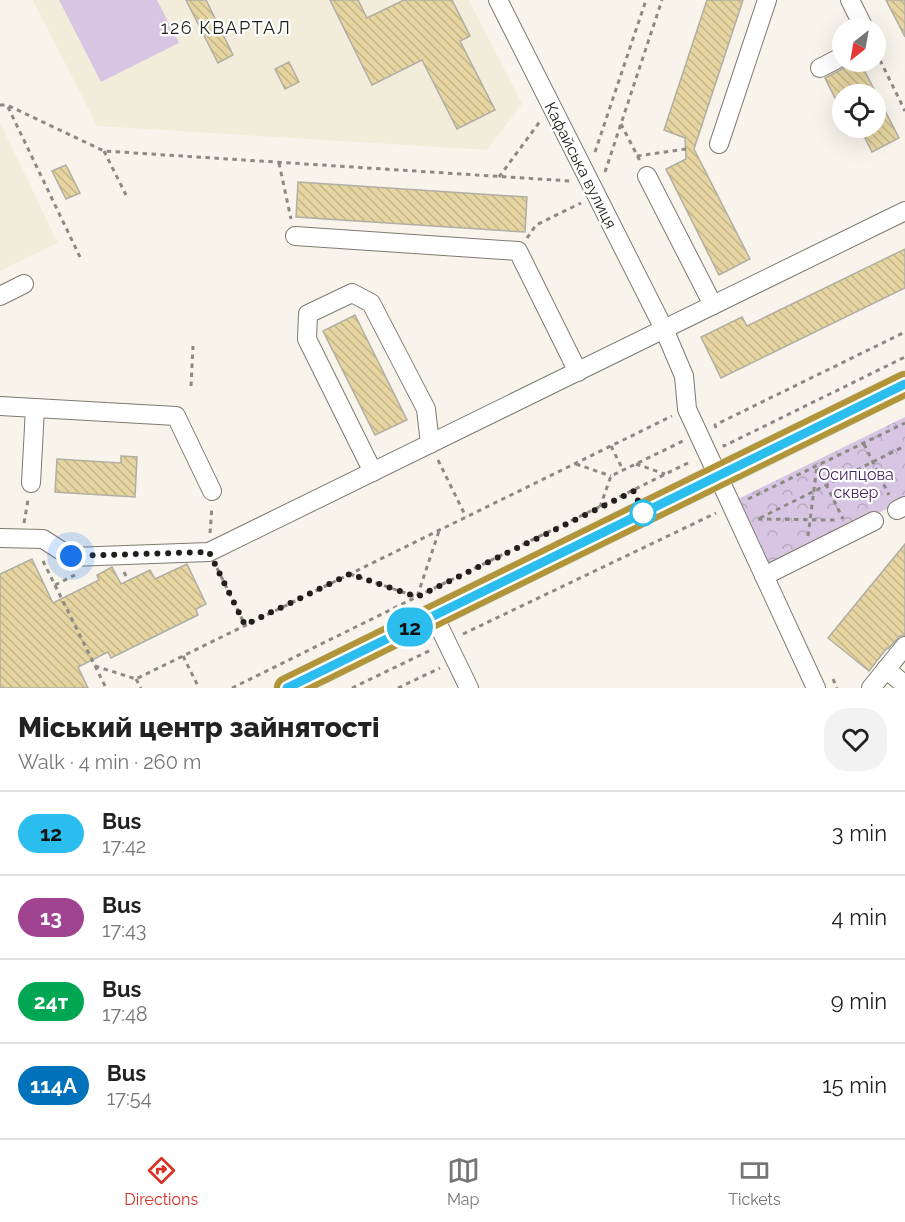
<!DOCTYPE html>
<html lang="en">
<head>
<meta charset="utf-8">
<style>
	body { margin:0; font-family:Raleway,sans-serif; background:#f2f2f2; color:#222; height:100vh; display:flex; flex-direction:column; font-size:22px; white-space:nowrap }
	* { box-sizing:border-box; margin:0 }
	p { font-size:20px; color:#767676 }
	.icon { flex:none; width:33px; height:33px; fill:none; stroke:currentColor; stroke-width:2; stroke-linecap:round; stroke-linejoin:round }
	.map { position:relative; height:688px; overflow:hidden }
	.drawer { display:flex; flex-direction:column; background:#fff; flex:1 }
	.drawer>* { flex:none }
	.badge { padding:0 12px; border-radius:20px; font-size:21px; line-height:39px }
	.needle { width:39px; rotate:211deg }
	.tools { position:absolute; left:832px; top:18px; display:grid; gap:12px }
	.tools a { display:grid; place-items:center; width:54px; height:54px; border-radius:50%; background:#fff; box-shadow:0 6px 24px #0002; font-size:30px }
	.you { position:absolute; width:30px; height:30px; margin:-15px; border:4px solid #fff; border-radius:50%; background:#1a73e8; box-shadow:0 0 0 9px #1a73e833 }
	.map>.badge { position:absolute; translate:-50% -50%; box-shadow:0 0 0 3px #fff }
	.round { display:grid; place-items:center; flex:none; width:63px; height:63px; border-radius:24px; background:#f2f2f2 }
	.summary { display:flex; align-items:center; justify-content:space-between; height:102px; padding:0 18px }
	h1 { font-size:28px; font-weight:800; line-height:45px }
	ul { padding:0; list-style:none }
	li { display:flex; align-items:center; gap:18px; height:84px; padding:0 18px; border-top:2px solid #e0e0e0 }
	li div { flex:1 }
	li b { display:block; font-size:22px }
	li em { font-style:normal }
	li .badge { min-width:66px; font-weight:700; text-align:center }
	.menu { display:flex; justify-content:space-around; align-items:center; height:84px; border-top:2px solid #e0e0e0; background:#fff; font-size:16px; color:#767676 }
	.menu a { display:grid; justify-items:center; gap:3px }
	.menu .selected { color:#d93025 }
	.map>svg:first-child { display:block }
</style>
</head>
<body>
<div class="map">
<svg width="905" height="688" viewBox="0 0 905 688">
	<defs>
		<pattern id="park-crowns" width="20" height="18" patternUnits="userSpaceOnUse" patternTransform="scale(1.5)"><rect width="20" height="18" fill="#d7c5e3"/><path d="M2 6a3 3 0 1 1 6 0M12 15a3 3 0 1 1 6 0" fill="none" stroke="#b8a9c2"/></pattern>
		<pattern id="building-back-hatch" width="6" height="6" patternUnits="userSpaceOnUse" patternTransform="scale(1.5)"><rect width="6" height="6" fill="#e6d5a1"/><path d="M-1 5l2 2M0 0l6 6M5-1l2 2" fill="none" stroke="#c5b68a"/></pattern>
	</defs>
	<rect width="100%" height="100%" fill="#f8f4eb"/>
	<!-- built -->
	<g fill="#f2ecdb">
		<path d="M 33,0 L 469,0 L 522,104 L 487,150 L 97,126 Z"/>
		<path d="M 0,123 L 58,243 L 0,271 Z"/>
	</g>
	<!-- park -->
	<path fill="url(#park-crowns)" d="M 905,417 L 905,500 L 766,569 L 734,501 Z"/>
	<!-- pitch -->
	<path fill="#d7c5e3" d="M 59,0 L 157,0 L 179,43 L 101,82 Z"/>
	<!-- building -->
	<g fill="url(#building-back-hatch)" stroke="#b1aea5" stroke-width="1.5">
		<path d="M 186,0 L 206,0 L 233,55 L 218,63 Z"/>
		<path d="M 330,0 L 358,0 L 367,18 L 404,0 L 452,0 L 470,36 L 460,41 L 495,110 L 457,129 L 422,60 L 372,85 Z"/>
		<path d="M 707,0 L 743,0 L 694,149 L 750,259 L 719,275 L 666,169 L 686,159 L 685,138 L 664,130 Z"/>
		<path d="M 886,0 L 905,0 L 905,37 Z"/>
		<path d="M 289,62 L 299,82 L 285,89 L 275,69 Z"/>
		<path d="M 855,62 L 860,62 L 899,138 L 872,152 L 860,128 L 876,128 L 876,94 L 843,94 L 836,100 L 825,78 Z"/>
		<path d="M 66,165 L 80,193 L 66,199 L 52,171 Z"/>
		<path d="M 298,182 L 527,197 L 525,232 L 296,217 Z"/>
		<path d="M 905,249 L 905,288 L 721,378 L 701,337 L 742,317 L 747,326 Z"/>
		<path d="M 355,315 L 407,420 L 375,435 L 323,331 Z"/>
		<path d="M 121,456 L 137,457 L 135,497 L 55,492 L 57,459 L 121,463 Z"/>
		<path d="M 905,544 L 905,635 L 900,636 L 888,649 L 887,648 L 869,671 L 828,638 Z"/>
		<path d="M 32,559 L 53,603 L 99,580 L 97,575 L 112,567 L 121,584 L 150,570 L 155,579 L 187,564 L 206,604 L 196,609 L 198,615 L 111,658 L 108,652 L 78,667 L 88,688 L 0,688 L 0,574 Z"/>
	</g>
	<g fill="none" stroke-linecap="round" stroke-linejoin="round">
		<!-- minor casing -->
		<g stroke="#7d7a71" stroke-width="20">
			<g id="minor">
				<path d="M 498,0 L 664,329 L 684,376 L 687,409 L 816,688"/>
				<path d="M 850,0 L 864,28"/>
				<path d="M 820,68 L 843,56"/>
				<path d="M 719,144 L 767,0"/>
				<path d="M 647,176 L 713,305"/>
				<path d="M 295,236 L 518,251 L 578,372"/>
				<path d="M 0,296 L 24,284"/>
				<path d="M 0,406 L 176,416 L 212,491"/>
				<path d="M 373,472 L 307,339 L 308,314 L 352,293 L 371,303 L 426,409 L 430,444"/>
				<path d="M 31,483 L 35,408"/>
				<path d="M 897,510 L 905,506"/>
				<path d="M 0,538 L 43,539 L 71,557 L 209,552 L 905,211"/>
				<path d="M 764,576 L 874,521"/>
				<path d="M 434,616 L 469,688"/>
				<path d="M 886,669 L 905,685"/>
				<path d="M 871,688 L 905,646"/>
			</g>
		</g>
		<!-- highway casing -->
		<g stroke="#d2d2d1" stroke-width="27">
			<path id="highway" d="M 287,688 L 905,384"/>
		</g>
		<!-- path -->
		<g stroke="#8d8a84" stroke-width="3" stroke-dasharray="4.5 4.5" stroke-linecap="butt">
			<path d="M 876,52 L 905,111"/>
			<path d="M 0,105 L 7,105 L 104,151 L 570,181"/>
			<path d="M 8,107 L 80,257"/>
			<path d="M 621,124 L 640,161"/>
			<path d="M 104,151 L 126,195"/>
			<path d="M 595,152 L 646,0"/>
			<path d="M 637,156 L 686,149"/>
			<path d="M 279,163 L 291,219"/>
			<path d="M 605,172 L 662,0"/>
			<path d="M 499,177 L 541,120"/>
			<path d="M 527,238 L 536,225 L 581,203"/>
			<path d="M 191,386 L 193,346"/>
			<path d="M 716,428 L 715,425 L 905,332"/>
			<path d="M 724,444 L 724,446 L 905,357"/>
			<path d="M 864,444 L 889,495"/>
			<path d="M 611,446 L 623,470"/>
			<path d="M 438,460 L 466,517"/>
			<path d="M 576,464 L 611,476"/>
			<path d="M 636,464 L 665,474"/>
			<path d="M 818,468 L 843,519"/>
			<path d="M 748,499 L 905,423"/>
			<path d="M 600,507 L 611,476 L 683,441"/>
			<path d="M 760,518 L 905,446"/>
			<path d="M 758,519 L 835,520"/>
			<path d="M 24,523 L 28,500"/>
			<path d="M 210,533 L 212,506"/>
			<path d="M 808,536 L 817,466"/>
			<path d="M 43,561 L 106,688"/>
			<path d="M 217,568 L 245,625"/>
			<path d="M 124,572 L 128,580"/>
			<path d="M 350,574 L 417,597 L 439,531"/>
			<path d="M 55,585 L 75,575"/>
			<path d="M 463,634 L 716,513"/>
			<path d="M 183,656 L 199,688"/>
			<path d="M 95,666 L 136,679 L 672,416"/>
			<path d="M 136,679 L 141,688"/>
			<path d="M 833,679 L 837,688"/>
			<path d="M 232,688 L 692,461"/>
			<path d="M 352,688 L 433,649"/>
			<path d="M 398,688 L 440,668"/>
		</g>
		<!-- minor -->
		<use href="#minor" stroke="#fff" stroke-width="18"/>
		<!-- highway -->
		<use href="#highway" stroke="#b19538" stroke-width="26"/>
	</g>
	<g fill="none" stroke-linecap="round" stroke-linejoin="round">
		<!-- line casing -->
		<g stroke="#fff" stroke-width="14">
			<path id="line" d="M 287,688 L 905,384"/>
		</g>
		<!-- line -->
		<use href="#line" stroke="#2abded" stroke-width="9"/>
		<!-- walk -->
		<path stroke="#201f1b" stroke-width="6" stroke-dasharray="0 10.8" d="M 71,556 L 209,552 L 245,625 L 350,574 L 417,597 L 634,491 L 643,513"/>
	</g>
	<!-- markers -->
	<circle fill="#fff" stroke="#2abded" stroke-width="3" cx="643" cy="513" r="12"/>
	<g text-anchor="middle" stroke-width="4.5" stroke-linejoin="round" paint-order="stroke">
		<!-- street labels -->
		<g font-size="16" fill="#201f1b" stroke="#fff">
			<text transform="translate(581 165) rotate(63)" y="6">Кафайська вулиця</text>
		</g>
		<!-- park labels -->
		<g font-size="16" fill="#4a265d" stroke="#fff">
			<text x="856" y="480">Осипцова<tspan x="856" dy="18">сквер</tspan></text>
		</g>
		<!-- neighbourhood labels -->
		<g font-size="18" letter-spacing="1.5" fill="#201f1b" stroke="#fff">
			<text x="226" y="34">126 КВАРТАЛ</text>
		</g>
	</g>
</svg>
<div class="tools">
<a><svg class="needle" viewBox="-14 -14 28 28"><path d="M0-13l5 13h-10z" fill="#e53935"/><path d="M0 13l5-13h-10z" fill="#767676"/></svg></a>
<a><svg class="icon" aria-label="locate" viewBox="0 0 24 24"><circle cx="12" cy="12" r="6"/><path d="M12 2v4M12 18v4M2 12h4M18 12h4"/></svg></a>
</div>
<div class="you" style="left:71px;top:556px"></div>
<b class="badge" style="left:410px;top:627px;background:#2abded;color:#111">12</b>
</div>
<section class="drawer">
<div class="summary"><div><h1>Міський центр зайнятості</h1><p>Walk · 4 min · 260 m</p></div><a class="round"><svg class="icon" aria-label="heart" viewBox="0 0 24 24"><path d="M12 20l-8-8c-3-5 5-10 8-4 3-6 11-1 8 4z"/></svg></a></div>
<ul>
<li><span class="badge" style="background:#2abded;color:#111">12</span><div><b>Bus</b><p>17:42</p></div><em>3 min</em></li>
<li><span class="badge" style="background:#a04491;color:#fff">13</span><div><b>Bus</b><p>17:43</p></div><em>4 min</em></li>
<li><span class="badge" style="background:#00a651;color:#fff">24т</span><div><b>Bus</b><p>17:48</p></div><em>9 min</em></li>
<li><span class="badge" style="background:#0072bc;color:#fff">114А</span><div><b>Bus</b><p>17:54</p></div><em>15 min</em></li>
</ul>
</section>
<nav class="menu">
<a class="selected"><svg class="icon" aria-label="directions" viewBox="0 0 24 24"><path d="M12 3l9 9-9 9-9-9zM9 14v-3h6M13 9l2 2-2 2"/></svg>Directions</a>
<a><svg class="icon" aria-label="map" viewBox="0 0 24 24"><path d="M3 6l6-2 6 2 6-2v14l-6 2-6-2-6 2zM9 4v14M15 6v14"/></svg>Map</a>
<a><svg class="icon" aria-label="tickets" viewBox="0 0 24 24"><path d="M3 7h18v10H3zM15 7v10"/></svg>Tickets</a>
</nav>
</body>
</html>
